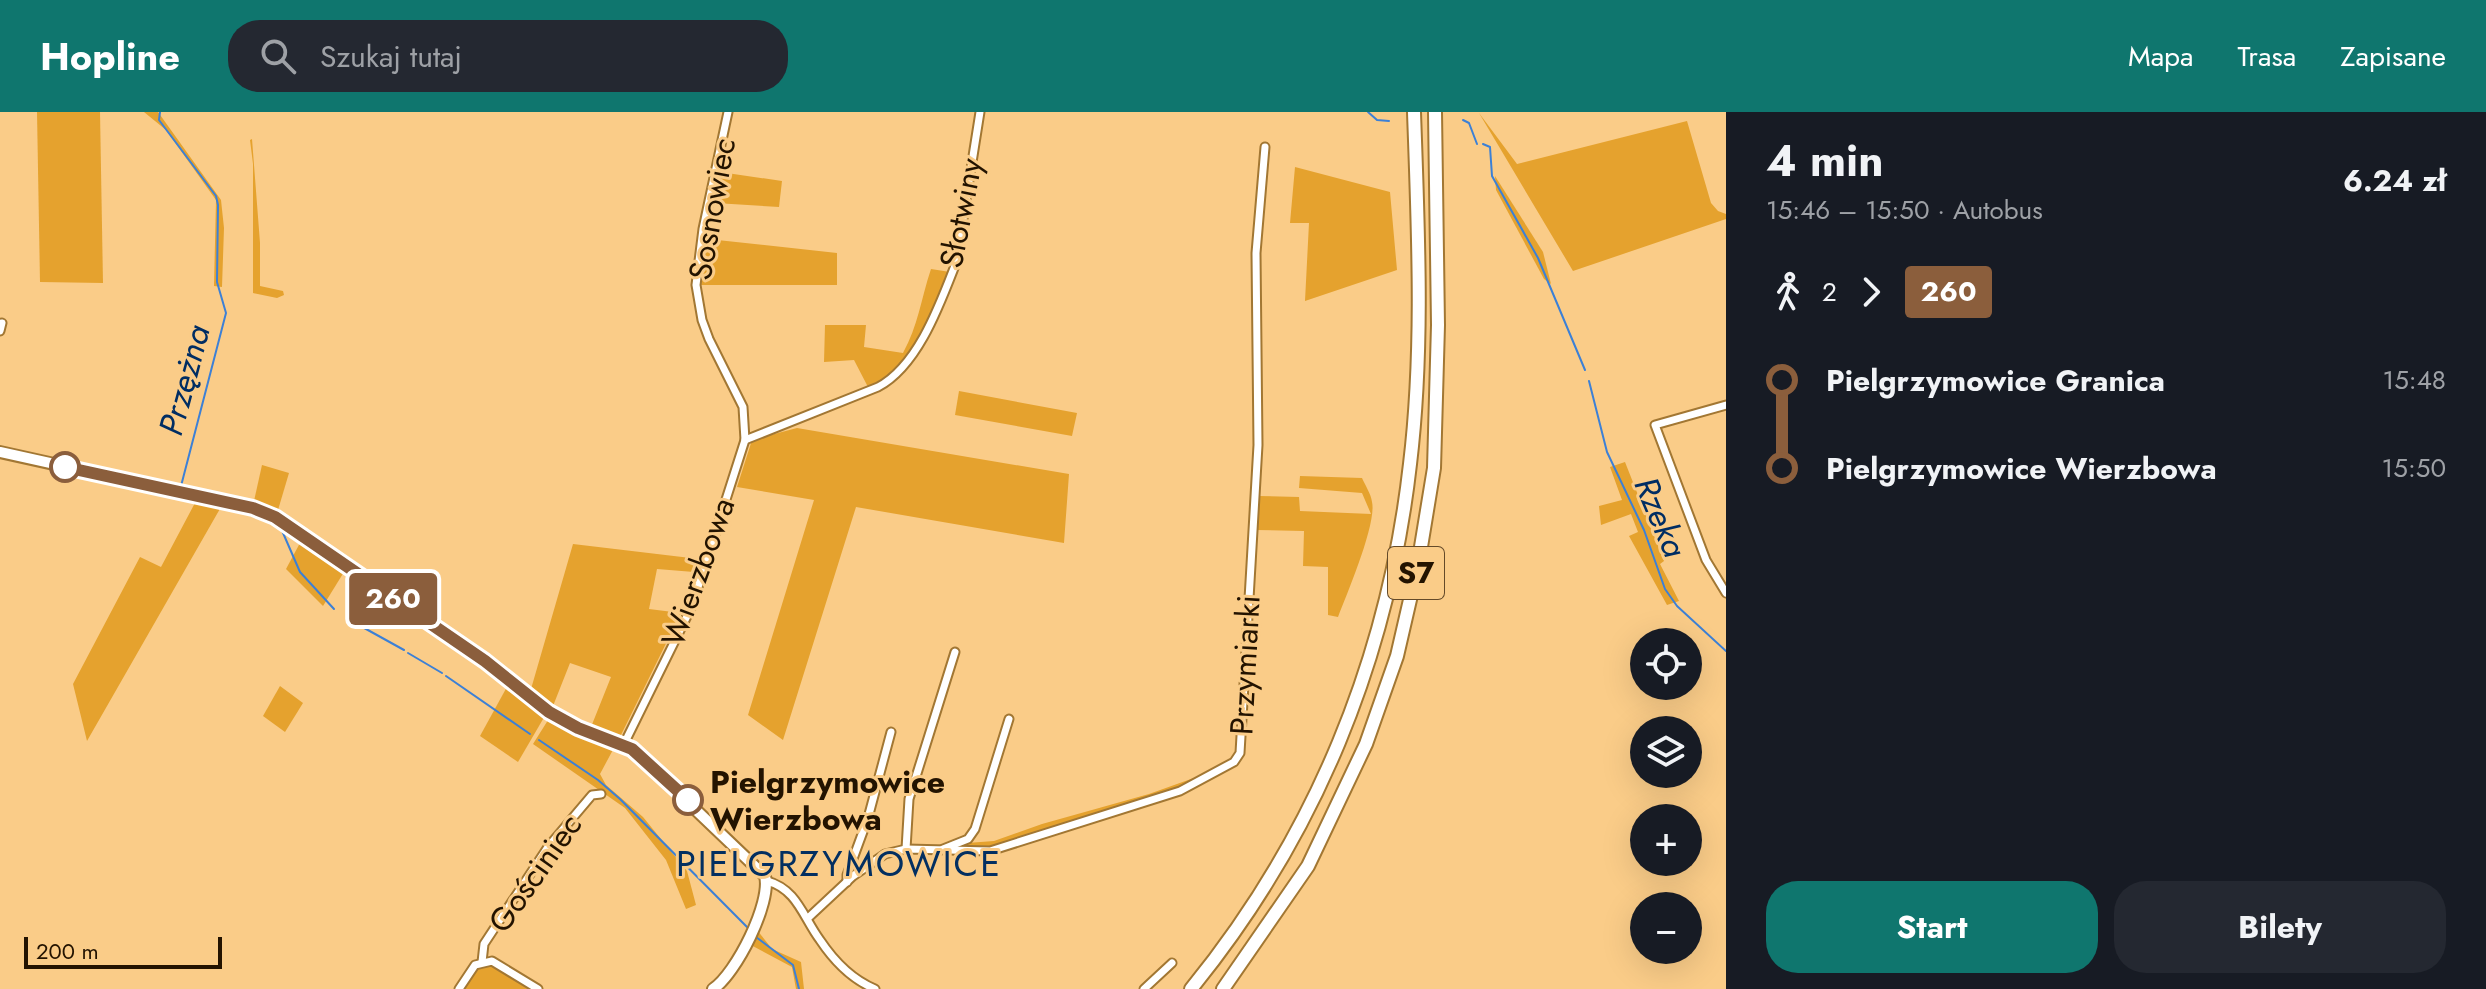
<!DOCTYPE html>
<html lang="pl">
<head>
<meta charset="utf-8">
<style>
	body { margin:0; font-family:Jost,sans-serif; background:#242831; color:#f1f3f6; height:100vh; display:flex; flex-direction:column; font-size:30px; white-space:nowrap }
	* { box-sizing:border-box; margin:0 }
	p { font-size:26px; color:#9ea1a6 }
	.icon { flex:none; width:44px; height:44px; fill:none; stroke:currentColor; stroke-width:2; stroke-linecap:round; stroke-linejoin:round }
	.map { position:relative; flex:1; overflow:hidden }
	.drawer { display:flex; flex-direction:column; background:#171b24; width:760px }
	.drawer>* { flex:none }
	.badge { padding:0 16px; border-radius:6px; font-size:28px; line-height:52px }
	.buttons { position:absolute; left:1630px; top:516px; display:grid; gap:16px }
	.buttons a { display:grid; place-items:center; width:72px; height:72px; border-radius:50%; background:#171b24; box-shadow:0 8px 32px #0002; font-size:40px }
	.scale { position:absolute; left:24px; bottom:20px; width:198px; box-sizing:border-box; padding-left:8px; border:4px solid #231300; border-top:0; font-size:22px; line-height:28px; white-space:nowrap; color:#231300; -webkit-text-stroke:6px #facc88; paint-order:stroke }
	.map>.badge { position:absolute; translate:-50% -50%; box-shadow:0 0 0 4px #fff }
	.legs { display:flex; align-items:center; gap:12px; height:88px; padding:0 40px; font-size:26px }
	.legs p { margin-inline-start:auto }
	.headline { display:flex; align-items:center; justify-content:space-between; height:136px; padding:0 40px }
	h1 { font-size:44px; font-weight:700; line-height:60px }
	.cta { display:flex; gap:16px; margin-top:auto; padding:16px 40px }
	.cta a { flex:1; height:92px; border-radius:32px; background:#0f766e; color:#fff; font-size:32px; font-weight:700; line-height:92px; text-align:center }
	.cta a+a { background:#242831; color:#f1f3f6 }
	ul { padding:0 40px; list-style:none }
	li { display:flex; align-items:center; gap:28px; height:88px; font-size:30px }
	li i { display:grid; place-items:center; width:12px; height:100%; margin:0 10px; background:currentColor }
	li i::after { content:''; width:20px; height:20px; margin:-10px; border:6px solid; border-radius:50%; background:#171b24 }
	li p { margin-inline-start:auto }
	li:first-child i { background:linear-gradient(#0000 50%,currentColor 0) }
	li:last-child i { background:linear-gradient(currentColor 50%,#0000 0) }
	header { display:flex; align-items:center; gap:48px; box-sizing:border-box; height:112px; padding:0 40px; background:#0f766e; color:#fff }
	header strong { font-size:38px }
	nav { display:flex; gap:44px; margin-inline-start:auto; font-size:28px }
	.search { width:560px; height:72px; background:#242831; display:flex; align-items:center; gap:20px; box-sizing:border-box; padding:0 28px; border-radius:32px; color:#9ea1a6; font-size:30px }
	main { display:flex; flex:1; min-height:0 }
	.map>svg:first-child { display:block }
</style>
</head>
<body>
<header>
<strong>Hopline</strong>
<div class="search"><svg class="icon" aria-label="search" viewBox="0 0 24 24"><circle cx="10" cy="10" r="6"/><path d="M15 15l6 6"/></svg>Szukaj tutaj</div>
<nav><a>Mapa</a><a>Trasa</a><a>Zapisane</a></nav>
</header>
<main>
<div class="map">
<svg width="1726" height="877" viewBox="0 0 1726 877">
	<rect width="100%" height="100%" fill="#facc88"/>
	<!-- green -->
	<g fill="#e5a22e">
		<path d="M 37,0 L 100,0 L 103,171 L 40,170 Z"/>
		<path d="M 144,0 L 158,0 L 221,88 L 224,116 L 222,175 L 214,174 L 216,88 L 166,18 Z"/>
		<path d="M 1479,1 L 1517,52 L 1687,9 L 1711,91 L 1718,99 L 1726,102 L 1726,107 L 1573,159 Z"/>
		<path d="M 252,27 L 260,131 L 260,174 L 283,179 L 284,183 L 277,186 L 253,181 L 253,52 L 250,28 Z"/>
		<path d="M 1295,55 L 1390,80 L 1397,158 L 1305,189 L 1309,111 L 1290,111 Z"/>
		<path d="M 720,60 L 782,69 L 779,95 L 715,91 Z"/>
		<path d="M 1495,64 L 1543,140 L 1551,172 L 1544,167 L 1496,78 Z"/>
		<path d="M 708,127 L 837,141 L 837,173 L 701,173 L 701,154 Z"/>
		<path d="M 931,157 L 950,160 L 921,222 L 907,242 L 889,265 L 868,275 L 854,248 L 824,250 L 825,213 L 866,213 L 864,235 L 903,241 C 918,214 921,187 931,157 Z"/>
		<path d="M 959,279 L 1077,301 L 1072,324 L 955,303 Z"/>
		<path d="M 797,316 L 1069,362 L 1064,431 L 856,395 L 783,628 L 748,603 L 814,388 L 737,375 L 752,328 Z"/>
		<path d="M 1625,350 L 1664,449 L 1660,452 L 1679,489 L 1667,493 L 1629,424 L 1638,420 L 1631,402 L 1601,413 L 1599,394 L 1622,388 L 1610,355 Z"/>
		<path d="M 262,353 L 289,361 L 278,398 L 254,389 Z"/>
		<path d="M 1300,364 L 1362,366 C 1365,373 1371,382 1372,390 C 1377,411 1347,482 1338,505 L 1328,503 L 1328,455 L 1303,454 L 1304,419 L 1256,418 L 1258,384 L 1299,385 L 1300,399 L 1371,402 L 1362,381 L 1299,376 Z"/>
		<path d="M 196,389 L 221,395 L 87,629 L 73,572 L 140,445 L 161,455 Z"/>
		<path d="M 300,431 L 344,460 L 323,494 L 286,457 Z"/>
		<path d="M 573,432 L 699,447 L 694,460 L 657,457 L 649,497 L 681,501 L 620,625 L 591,615 L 611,565 L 570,551 L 553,594 L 531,577 Z"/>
		<path d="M 508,573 L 546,602 L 518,650 L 480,624 Z"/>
		<path d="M 280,574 L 303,591 L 285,620 L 263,604 Z"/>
		<path d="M 550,605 L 615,634 L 600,662 L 606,673 L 643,705 L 687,759 L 696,793 L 686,797 L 666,748 L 625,696 L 533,632 Z"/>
		<path d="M 1205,662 L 1175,678 L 989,736 L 946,737 L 967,731 L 994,729 L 1042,712 L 1149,682 Z"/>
		<path d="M 757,818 L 772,837 L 801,850 L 804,877 L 796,877 L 792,855 L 749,832 Z"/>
		<path d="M 489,851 L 533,877 L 464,877 L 475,856 Z"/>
	</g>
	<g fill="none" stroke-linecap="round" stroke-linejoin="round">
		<!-- stream -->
		<g stroke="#3c80d6" stroke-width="2">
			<path d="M 160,0 L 159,8 L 216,84 L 218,93 L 217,170 L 226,201 L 181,374"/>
			<path d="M 1368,0 L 1377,8 L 1389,9"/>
			<path d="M 1463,8 L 1469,11 L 1477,32"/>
			<path d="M 1483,32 L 1490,35 L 1492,64 L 1538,146 L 1585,258"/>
			<path d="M 1589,269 L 1607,340 L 1644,418 L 1665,477 L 1677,494 L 1726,539"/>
			<path d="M 280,414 L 300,460 L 334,497"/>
			<path d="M 357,512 L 404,538"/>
			<path d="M 408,541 L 442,561"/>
			<path d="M 446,564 L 530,622"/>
			<path d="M 539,628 L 598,668 L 620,687 L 747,815"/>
			<path d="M 756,825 L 793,853 L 799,877"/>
		</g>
		<!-- street casing -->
		<g stroke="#a27733" stroke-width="11">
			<g id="street">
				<path d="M 0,219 L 2,211"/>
				<path d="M 1726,293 L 1655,313 L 1706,448 L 1726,481"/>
				<path d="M 745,328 L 878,275 C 918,254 940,192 956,151 L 980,0"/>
				<path d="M 624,632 L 692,494 L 745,328 L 743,295 L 709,227 L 702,208 L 696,173 L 703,117 L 728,0"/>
				<path d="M 906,737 L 909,687 L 955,540"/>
				<path d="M 943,737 L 968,727 L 975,717 L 1009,607"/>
				<path d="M 767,769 C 797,777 803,805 820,828 C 834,849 851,867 875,877"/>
				<path d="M 847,770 L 847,763 L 868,706 L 891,620"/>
				<path d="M 808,806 L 853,764 L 885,742 L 906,737 L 990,739 L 1180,679 L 1234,650 L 1240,641 L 1258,333 L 1256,141 L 1265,35"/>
				<path d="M 482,850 L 484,832 L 548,735 L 592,683 L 601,682"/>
				<path d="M 459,877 L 475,853 L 492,849 L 538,877"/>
				<path d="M 1144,877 L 1172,851"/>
			</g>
		</g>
		<!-- secondary casing -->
		<g stroke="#a27733" stroke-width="14">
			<path id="secondary" d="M 0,340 L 253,396 L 275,405 L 485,549 L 549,600 L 578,616 L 632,637 L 765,764 C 772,790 736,862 713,877"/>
		</g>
		<!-- highway casing -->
		<g stroke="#a27733" stroke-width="16">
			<g id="highway">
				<path d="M 1191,877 C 1315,725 1388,547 1410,352 C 1424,236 1418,117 1414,0"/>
				<path d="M 1223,877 L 1308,754 L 1366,632 L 1397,544 L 1418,453 L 1434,356 L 1438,213 L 1435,0"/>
			</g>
		</g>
		<!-- street -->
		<use href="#street" stroke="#fff" stroke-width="7"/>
		<!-- secondary -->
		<use href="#secondary" stroke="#fff" stroke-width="10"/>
		<!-- highway -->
		<use href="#highway" stroke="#fff" stroke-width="12"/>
	</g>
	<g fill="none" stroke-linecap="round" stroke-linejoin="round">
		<!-- line-1 casing -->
		<g stroke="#fff" stroke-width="18">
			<path id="line-1" d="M 65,355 L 253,396 L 275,405 L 485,549 L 549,600 L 578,616 L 632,637 L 688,688"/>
		</g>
		<!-- line-1 -->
		<use href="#line-1" stroke="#8b5e3c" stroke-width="12"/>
	</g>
	<!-- markers -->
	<g fill="#fff" stroke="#8b5e3c" stroke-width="4">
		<circle cx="65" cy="355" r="14"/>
		<circle cx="688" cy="688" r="14"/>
	</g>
	<g text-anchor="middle" stroke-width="6" stroke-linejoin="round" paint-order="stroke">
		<!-- shield labels -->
		<rect fill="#facc88" stroke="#644a29" stroke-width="2" x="1388" y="435" width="56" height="52" rx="6"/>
		<g font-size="30" font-weight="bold" fill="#231300">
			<text x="1416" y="471">S7</text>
		</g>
		<!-- street labels -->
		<g font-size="32" fill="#231300" stroke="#facc88">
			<text transform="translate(712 97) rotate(-80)" y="11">Sosnowiec</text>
			<text transform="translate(961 101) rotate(-79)" y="11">Słotwiny</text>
			<text transform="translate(698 460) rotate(-70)" y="11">Wierzbowa</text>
			<text transform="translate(1245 553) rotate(-87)" y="11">Przymiarki</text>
			<text transform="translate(535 761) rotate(-55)" y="11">Gościniec</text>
		</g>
		<!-- stop labels -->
		<g font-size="32" font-weight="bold" fill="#231300" stroke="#facc88" text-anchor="start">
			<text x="710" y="681">Pielgrzymowice<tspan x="710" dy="37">Wierzbowa</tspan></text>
		</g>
		<!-- water labels -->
		<g font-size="34" font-style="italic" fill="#002d63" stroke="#facc88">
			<text transform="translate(184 268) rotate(-75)" y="12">Przężna</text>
			<text transform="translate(1661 405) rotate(67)" y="12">Rzeka</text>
		</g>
		<!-- quarter labels -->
		<g font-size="36" letter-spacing="2" fill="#032f61" stroke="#facc88">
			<text x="839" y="764">PIELGRZYMOWICE</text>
		</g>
	</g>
</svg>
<div class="buttons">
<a><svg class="icon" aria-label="locate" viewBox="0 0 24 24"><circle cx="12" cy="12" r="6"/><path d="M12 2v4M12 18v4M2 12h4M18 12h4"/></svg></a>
<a><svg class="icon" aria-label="layers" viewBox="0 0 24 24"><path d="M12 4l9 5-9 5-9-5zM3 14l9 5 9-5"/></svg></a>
<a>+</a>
<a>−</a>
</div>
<div class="scale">200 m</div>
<b class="badge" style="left:393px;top:487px;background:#8b5e3c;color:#fff">260</b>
</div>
<section class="drawer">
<div class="headline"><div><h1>4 min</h1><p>15:46 – 15:50 · Autobus</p></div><b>6.24 zł</b></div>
<div class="legs"><svg class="icon" aria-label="walk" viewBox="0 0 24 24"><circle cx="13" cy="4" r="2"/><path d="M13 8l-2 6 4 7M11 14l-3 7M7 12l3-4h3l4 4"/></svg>2<svg class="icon" aria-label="forward" viewBox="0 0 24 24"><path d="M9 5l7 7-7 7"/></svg><b class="badge" style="background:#8b5e3c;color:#fff">260</b></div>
<ul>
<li><i style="color:#8b5e3c"></i><b>Pielgrzymowice Granica</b><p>15:48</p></li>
<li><i style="color:#8b5e3c"></i><b>Pielgrzymowice Wierzbowa</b><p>15:50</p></li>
</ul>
<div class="cta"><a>Start</a><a>Bilety</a></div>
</section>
</main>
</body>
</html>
